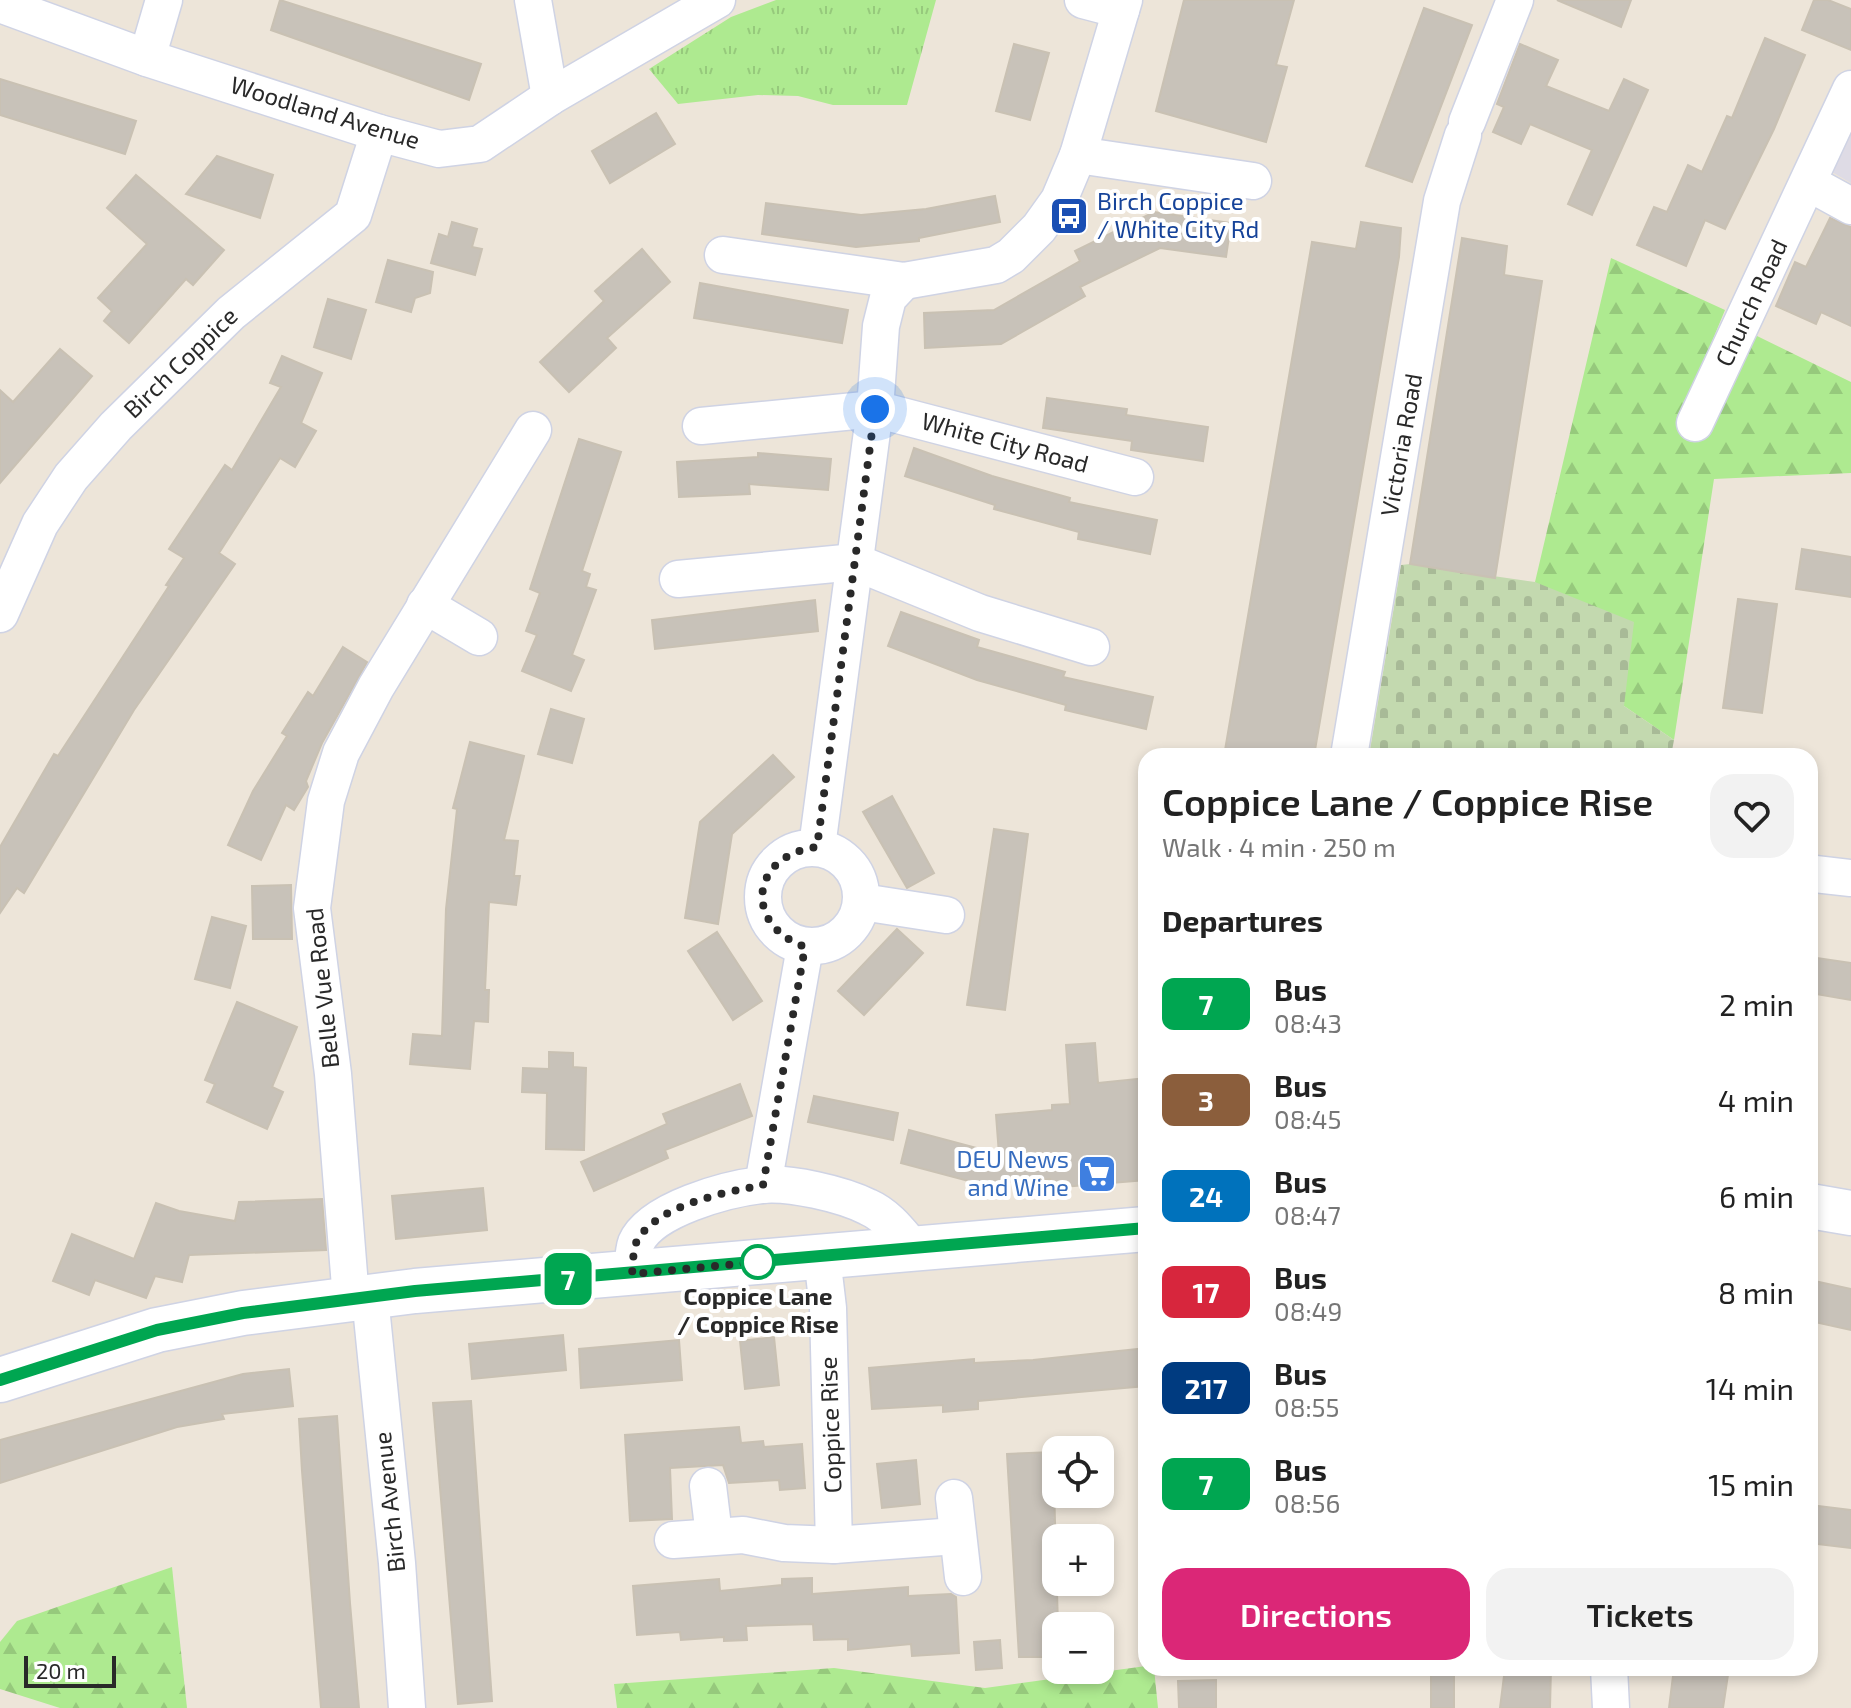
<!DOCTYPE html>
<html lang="en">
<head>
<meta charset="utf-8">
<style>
	body { margin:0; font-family:"Exo 2",sans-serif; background:#f2f2f2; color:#222; height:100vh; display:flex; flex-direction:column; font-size:30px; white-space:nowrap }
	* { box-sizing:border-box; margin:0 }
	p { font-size:26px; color:#767676 }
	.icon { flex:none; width:44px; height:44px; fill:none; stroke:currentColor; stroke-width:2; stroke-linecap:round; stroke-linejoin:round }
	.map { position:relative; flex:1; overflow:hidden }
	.details { position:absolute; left:1138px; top:748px; width:680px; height:928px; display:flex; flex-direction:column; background:#fff; border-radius:24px; box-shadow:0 4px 12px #0003 }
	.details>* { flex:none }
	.badge { padding:0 16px; border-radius:12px; font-size:28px; line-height:52px }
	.tools { position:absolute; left:1042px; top:1436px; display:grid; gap:16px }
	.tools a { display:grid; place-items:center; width:72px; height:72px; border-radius:16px; background:#fff; box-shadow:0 4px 12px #0003; font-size:40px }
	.scale { position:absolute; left:24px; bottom:20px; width:92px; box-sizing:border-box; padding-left:8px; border:4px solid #292929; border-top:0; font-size:22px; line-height:28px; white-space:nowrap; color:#292929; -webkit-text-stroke:6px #fff; paint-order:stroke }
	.you { position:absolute; width:40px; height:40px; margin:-20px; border:6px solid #fff; border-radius:50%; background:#1a73e8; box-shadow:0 0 0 12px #1a73e833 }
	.map>.badge { position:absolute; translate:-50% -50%; box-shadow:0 0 0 4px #fff }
	h2 { padding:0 24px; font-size:30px; line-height:72px }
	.round { display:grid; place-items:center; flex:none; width:84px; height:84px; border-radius:24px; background:#f2f2f2 }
	.summary { display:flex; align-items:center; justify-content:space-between; height:136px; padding:0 24px }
	h1 { font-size:38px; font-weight:600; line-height:60px }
	.cta { display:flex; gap:16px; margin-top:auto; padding:16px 24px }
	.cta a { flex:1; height:92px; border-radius:24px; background:#db2777; color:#fff; font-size:32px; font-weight:600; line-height:92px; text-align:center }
	.cta a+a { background:#f2f2f2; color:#222 }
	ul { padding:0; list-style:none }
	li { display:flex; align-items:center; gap:24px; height:96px; padding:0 24px }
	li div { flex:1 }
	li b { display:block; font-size:30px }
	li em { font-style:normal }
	li .badge { min-width:88px; font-weight:700; text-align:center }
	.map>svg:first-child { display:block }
</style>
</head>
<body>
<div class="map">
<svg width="1851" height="1708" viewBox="0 0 1851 1708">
	<defs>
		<pattern id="grass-tufts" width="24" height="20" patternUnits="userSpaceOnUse" patternTransform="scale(2)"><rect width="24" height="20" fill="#aeea90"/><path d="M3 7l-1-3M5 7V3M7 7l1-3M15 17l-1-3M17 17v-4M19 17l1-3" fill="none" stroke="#96c97c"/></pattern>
		<pattern id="forest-firs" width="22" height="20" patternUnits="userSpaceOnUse" patternTransform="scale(2)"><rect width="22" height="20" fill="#aeea90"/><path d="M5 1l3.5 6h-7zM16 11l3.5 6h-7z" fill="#96c97c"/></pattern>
		<pattern id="cemetery-stones" width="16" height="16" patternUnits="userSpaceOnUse" patternTransform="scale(2)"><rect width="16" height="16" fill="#c3d9af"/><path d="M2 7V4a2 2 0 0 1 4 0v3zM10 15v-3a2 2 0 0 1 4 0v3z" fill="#a8ba97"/></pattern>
	</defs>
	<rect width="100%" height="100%" fill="#ede5d9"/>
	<!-- industrial -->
	<path fill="#dedbe5" d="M 1851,127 L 1851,183 L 1832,172 Z"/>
	<!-- grass -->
	<path fill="url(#grass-tufts)" d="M 776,0 L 936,0 L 907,105 L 833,105 L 798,96 L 758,95 L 678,104 L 649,69 L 731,17 Z"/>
	<!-- forest -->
	<g fill="url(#forest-firs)">
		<path d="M 1611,258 L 1725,310 L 1685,407 L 1755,335 L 1851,382 L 1851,473 L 1714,479 L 1674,740 L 1624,706 L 1535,582 Z"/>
		<path d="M 172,1567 L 187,1708 L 60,1708 L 0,1689 L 0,1642 L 17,1621 Z"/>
		<path d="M 1146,1666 L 1154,1668 L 1158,1708 L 617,1708 L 614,1684 L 834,1668 L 985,1688 Z"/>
	</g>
	<!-- cemetery -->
	<path fill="url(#cemetery-stones)" d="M 1410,564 L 1535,582 L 1634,622 L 1624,706 L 1674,740 L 1671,756 L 1369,756 L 1401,565 Z"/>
	<!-- building -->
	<g fill="#c8c2b9" stroke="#c9c1b3" stroke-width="2">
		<path d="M 280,0 L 481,64 L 469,100 L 271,30 Z"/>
		<path d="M 1184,0 L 1294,0 L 1276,65 L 1287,67 L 1266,142 L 1156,111 Z"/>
		<path d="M 1557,0 L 1631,0 L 1621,27 Z"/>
		<path d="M 1814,0 L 1828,0 L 1851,9 L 1851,50 L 1802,30 Z"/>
		<path d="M 1424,8 L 1472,25 L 1412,182 L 1366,166 Z"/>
		<path d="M 1765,38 L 1805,55 L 1774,129 L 1725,229 L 1705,220 L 1686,266 L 1637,245 L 1654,207 L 1667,212 L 1688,165 L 1702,172 L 1727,116 L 1732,118 Z"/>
		<path d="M 1014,44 L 1049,53 L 1030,120 L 996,111 Z"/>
		<path d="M 1520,44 L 1558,60 L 1546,86 L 1609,111 L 1624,79 L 1648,90 L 1592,215 L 1568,204 L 1592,150 L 1530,124 L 1521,144 L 1493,132 L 1504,107 L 1497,104 Z"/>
		<path d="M 0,79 L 136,121 L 125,154 L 0,115 Z"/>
		<path d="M 656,113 L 675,144 L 610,183 L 592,151 Z"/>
		<path d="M 217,156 L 273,175 L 260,218 L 186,194 Z"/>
		<path d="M 136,175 L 224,250 L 193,285 L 186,279 L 129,343 L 104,321 L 112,311 L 98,298 L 147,244 L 107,208 Z"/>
		<path d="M 995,196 L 1000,222 L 919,238 L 919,241 L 856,247 L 762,234 L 766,203 L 861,215 L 926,209 Z"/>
		<path d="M 1154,212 L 1231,223 L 1226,257 L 1160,248 L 1080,287 L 1085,296 L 1001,344 L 925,348 L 924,313 L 994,310 L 1080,261 L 1075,251 Z"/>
		<path d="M 1830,218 L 1851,227 L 1851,326 L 1821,312 L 1816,324 L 1776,306 L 1795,262 L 1806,267 Z"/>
		<path d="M 452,222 L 477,229 L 472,247 L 482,249 L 475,275 L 431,263 L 439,234 L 448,237 Z"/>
		<path d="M 1361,222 L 1401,228 L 1399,257 L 1314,756 L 1224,756 L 1312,242 L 1356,249 Z"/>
		<path d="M 1462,238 L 1507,246 L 1504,275 L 1542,281 L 1495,578 L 1410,564 Z"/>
		<path d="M 642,249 L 670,282 L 607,338 L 616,348 L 569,392 L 540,362 L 604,301 L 595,291 Z"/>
		<path d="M 388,260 L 433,272 L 430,293 L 415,298 L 411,312 L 376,302 Z"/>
		<path d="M 700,283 L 848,310 L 842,343 L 694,318 Z"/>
		<path d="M 328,299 L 366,310 L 351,359 L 314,347 Z"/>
		<path d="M 60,349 L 92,376 L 0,483 L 0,390 L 13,402 Z"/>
		<path d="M 282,356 L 322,373 L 301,423 L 316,431 L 295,467 L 280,458 L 219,553 L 235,564 L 134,710 L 24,893 L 17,888 L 0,913 L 0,847 L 54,754 L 58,756 L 169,586 L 166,585 L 184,558 L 169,549 L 225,465 L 232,470 L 281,387 L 270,383 Z"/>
		<path d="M 1047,398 L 1127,409 L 1126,415 L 1208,427 L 1203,461 L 1131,450 L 1132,441 L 1043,428 Z"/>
		<path d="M 579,439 L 621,452 L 582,571 L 590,574 L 586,587 L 596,590 L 572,655 L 584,660 L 571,691 L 522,671 L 537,635 L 526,631 L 540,593 L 530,589 Z"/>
		<path d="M 914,448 L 992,476 L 1070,498 L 1069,502 L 1157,520 L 1150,554 L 1078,539 L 1079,532 L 994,509 L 995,505 L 905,476 Z"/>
		<path d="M 758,453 L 831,459 L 828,490 L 749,484 L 750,494 L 679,497 L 677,462 L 758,457 Z"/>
		<path d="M 1802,549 L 1851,557 L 1851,597 L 1796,589 Z"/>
		<path d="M 1738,599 L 1777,604 L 1762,713 L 1723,708 Z"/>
		<path d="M 815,600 L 818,631 L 655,649 L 652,620 Z"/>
		<path d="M 901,612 L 979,640 L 977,647 L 1065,672 L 1063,677 L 1153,697 L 1146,729 L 1065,710 L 1066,705 L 977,680 L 888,646 Z"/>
		<path d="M 343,647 L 367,662 L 322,743 L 306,781 L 308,787 L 294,810 L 286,805 L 261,860 L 228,845 L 253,791 L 287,736 L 282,733 L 308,692 L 313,696 Z"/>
		<path d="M 551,709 L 584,719 L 572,763 L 538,754 Z"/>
		<path d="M 470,742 L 524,756 L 504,840 L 518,841 L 514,876 L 520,876 L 516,905 L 489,902 L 485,990 L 489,990 L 488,1022 L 474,1021 L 470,1069 L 410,1064 L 413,1034 L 442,1036 L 446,909 L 457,809 L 453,808 Z"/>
		<path d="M 773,755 L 794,777 L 732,834 L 718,924 L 685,918 L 700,822 Z"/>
		<path d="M 892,796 L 934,873 L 907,888 L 863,812 Z"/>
		<path d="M 994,829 L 1028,834 L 1005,1010 L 967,1005 Z"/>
		<path d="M 291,885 L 292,939 L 253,939 L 252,886 Z"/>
		<path d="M 212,917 L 246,926 L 230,988 L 195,979 Z"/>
		<path d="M 897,929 L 923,953 L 864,1015 L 838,991 Z"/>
		<path d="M 717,932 L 762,1001 L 733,1020 L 688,951 Z"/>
		<path d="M 1810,957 L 1851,963 L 1851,1000 L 1810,993 Z"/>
		<path d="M 237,1002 L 297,1027 L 272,1087 L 283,1092 L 267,1129 L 207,1102 L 215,1084 L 205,1080 Z"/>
		<path d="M 1095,1043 L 1098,1083 L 1146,1078 L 1146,1180 L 1051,1188 L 1050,1179 L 980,1184 L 901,1163 L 909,1130 L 999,1154 L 996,1115 L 1052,1110 L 1052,1105 L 1070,1104 L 1066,1045 Z"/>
		<path d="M 549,1052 L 573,1053 L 573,1067 L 586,1068 L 584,1150 L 546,1149 L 547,1093 L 522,1092 L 523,1068 L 549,1069 Z"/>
		<path d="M 740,1084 L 752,1116 L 665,1150 L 668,1158 L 594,1191 L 581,1162 L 667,1124 L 663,1114 Z"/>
		<path d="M 814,1096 L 898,1113 L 893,1140 L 808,1122 Z"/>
		<path d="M 483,1188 L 487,1230 L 396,1239 L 392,1196 Z"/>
		<path d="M 322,1199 L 326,1250 L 189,1255 L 182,1282 L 155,1276 L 146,1298 L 95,1280 L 89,1295 L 53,1281 L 72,1234 L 134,1259 L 156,1203 L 179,1211 L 235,1221 L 239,1202 Z"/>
		<path d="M 1810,1280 L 1851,1289 L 1851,1330 L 1810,1321 Z"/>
		<path d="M 563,1335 L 566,1370 L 472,1379 L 469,1344 Z"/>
		<path d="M 774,1337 L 779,1385 L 745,1389 L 740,1341 Z"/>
		<path d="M 679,1340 L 682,1380 L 581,1388 L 579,1349 Z"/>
		<path d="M 1146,1348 L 1146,1386 L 978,1401 L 978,1409 L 943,1412 L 943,1405 L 872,1409 L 869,1368 L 974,1359 L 974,1363 L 1033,1360 Z"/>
		<path d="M 289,1369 L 293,1406 L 222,1414 L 224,1419 L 177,1427 L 0,1483 L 0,1440 L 243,1374 Z"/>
		<path d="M 471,1401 L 492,1701 L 458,1704 L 433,1403 Z"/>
		<path d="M 337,1416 L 350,1603 L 359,1708 L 321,1708 L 302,1471 L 299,1419 Z"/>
		<path d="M 739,1427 L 741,1443 L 763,1441 L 764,1447 L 802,1444 L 805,1488 L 780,1490 L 779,1480 L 729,1483 L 723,1465 L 670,1468 L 672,1519 L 630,1521 L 625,1435 Z"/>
		<path d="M 1053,1452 L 1058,1626 L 1056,1657 L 1019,1657 L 1007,1454 Z"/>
		<path d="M 916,1460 L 920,1504 L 882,1508 L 877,1464 Z"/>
		<path d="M 1810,1505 L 1851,1510 L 1851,1548 L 1810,1543 Z"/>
		<path d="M 812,1578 L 812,1594 L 908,1587 L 908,1596 L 951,1594 L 956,1597 L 959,1653 L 912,1656 L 911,1644 L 848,1650 L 848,1639 L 814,1640 L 813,1624 L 746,1626 L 747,1640 L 724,1641 L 724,1637 L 681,1640 L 680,1632 L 637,1635 L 633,1586 L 719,1579 L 720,1591 L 782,1585 L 782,1579 Z"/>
		<path d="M 1000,1640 L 1002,1668 L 976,1670 L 974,1642 Z"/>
		<rect x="1431" y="1668" width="23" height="40"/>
		<path d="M 1505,1668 L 1551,1668 L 1550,1708 L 1500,1708 Z"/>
		<path d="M 1674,1668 L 1729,1668 L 1723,1708 L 1669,1708 Z"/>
		<path d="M 1216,1680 L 1216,1708 L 1179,1708 L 1178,1681 Z"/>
	</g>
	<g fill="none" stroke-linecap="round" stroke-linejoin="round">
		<!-- street casing -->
		<g stroke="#cfd3e4" stroke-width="39">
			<g id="street">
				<path d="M 533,0 L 550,97"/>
				<path d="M 1083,0 L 1121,10"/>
				<path d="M 0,4 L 147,58 L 379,133 L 439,149 L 480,144 L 550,97 L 717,0"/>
				<path d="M 147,58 L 164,0"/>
				<path d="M 1467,122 L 1515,0"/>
				<path d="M 1078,155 L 1253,181"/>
				<path d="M 1809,183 L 1851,206"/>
				<path d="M 723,255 L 904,281 L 996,265 L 1011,256 L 1039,228 L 1059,200 L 1078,155 L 1124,0"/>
				<path d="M 1695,423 L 1851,89"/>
				<path d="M 701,426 L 875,409 L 1135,477"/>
				<path d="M 678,579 L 855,562 L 980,613 L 1091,647"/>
				<path d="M 425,605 L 479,637"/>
				<path d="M 0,614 L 40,524 L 71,477 L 116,426 L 231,313 L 353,215 L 379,133"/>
				<path d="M 1349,756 L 1442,201 L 1463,135"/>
				<path d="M 817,847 L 875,409 L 881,326 L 888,298 L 904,281"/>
				<circle cx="812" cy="897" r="49"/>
				<path d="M 1815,874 L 1851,878"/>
				<path d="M 862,902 L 946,915"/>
				<path d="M 763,1185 L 805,947"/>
				<path d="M 822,1257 L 828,1308 L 834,1545"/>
				<path d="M 632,1274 C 633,1264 633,1251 636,1243 C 651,1209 727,1189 761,1185 C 790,1182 842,1194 868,1207 C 888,1216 900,1233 913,1248"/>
				<path d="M 370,1297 L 397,1563 L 407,1708"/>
				<path d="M 351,1299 L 333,1074 L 312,908 L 326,801 L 341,753 L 376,687 L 533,430"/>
				<path d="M 708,1486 L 714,1535"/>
				<path d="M 954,1498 L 963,1577"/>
				<path d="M 673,1540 L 743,1535 L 784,1543 L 834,1545 L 956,1536"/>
				<path d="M 1609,1668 L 1611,1708"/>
			</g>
		</g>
		<!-- secondary casing -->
		<g stroke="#cfd3e4" stroke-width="47">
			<g id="secondary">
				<path d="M 1810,1206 L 1851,1213"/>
				<path d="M 0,1380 L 157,1330 L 243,1313 L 415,1291 L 1146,1229"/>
			</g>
		</g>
		<!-- street -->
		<use href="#street" stroke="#fff" stroke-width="36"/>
		<!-- secondary -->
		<use href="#secondary" stroke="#fff" stroke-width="44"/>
	</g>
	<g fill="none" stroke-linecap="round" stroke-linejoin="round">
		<!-- line casing -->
		<g stroke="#fff" stroke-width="18">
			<path id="line" d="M 0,1380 L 157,1330 L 243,1313 L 415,1291 L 1146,1228"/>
		</g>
		<!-- line -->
		<use href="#line" stroke="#00a651" stroke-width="12"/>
		<!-- walk -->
		<path stroke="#292929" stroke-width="8" stroke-dasharray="0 14.4" d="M 758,1262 L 632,1274 C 633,1264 633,1251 636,1243 C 654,1205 727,1192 763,1185 L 805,947 C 742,924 751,855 817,847 L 875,409"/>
	</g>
	<!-- icons -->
	<defs>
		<g id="bus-square" transform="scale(2)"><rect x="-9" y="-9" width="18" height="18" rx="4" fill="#1a4fb4" stroke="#fff"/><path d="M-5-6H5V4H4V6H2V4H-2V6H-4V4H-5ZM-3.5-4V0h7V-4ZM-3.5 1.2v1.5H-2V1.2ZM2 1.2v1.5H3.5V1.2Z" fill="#fff"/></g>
		<g id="supermarket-square" transform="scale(2)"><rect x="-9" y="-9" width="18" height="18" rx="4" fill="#3f7fe0" stroke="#fff"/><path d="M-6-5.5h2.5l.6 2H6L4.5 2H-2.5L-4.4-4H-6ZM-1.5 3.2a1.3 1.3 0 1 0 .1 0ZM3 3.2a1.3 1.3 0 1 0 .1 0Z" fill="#fff"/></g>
	</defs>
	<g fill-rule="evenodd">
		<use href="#bus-square" x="1069" y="216"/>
		<use href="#supermarket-square" x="1097" y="1174"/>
	</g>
	<!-- markers -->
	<circle fill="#fff" stroke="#00a651" stroke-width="4" cx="758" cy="1262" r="16"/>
	<g text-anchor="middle" stroke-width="8" stroke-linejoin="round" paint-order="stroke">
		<!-- street labels -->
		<g font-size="24" fill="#292929" stroke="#fff">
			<text transform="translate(325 113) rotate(17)" y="8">Woodland Avenue</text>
			<text transform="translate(1752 303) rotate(-65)" y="8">Church Road</text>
			<text transform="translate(181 363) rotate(-44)" y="8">Birch Coppice</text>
			<text transform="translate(1005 443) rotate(15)" y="8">White City Road</text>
			<text transform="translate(1402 445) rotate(-80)" y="8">Victoria Road</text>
			<text transform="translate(323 988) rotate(-96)" y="8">Belle Vue Road</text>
			<text transform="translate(831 1425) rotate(-92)" y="8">Coppice Rise</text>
			<text transform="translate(390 1502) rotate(-96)" y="8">Birch Avenue</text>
		</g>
		<!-- transit labels -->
		<g font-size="24" fill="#164399" stroke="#fff" text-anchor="start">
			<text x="1097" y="210">Birch Coppice<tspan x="1097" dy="28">/ White City Rd</tspan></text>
		</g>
		<!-- shop labels -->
		<g font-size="24" fill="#366cbe" stroke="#fff" text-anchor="end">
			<text x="1069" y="1168">DEU News<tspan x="1069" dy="28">and Wine</tspan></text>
		</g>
		<!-- stop labels -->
		<g font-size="24" font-weight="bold" fill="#292929" stroke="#fff">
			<text x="758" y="1305">Coppice Lane<tspan x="758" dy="28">/ Coppice Rise</tspan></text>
		</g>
	</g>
</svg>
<div class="tools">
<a><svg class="icon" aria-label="locate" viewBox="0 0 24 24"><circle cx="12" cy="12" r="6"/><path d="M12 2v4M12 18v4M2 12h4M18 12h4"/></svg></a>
<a>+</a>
<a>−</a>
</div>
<div class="scale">20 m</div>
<div class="you" style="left:875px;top:409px"></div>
<b class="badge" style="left:568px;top:1279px;background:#00a651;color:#fff">7</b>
<section class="details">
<div class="summary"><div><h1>Coppice Lane / Coppice Rise</h1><p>Walk · 4 min · 250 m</p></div><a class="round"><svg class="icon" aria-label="heart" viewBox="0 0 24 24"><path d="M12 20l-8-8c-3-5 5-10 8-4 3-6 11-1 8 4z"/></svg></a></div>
<h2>Departures</h2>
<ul>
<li><span class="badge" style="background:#00a651;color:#fff">7</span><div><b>Bus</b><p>08:43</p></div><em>2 min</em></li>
<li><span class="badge" style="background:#8b5e3c;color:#fff">3</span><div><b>Bus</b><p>08:45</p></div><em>4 min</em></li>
<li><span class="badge" style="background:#0072bc;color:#fff">24</span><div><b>Bus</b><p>08:47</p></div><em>6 min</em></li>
<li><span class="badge" style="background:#d7263d;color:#fff">17</span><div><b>Bus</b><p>08:49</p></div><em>8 min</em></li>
<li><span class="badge" style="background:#003b80;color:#fff">217</span><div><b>Bus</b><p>08:55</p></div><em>14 min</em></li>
<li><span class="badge" style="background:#00a651;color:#fff">7</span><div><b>Bus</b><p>08:56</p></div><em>15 min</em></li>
</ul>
<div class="cta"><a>Directions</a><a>Tickets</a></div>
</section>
</div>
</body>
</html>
